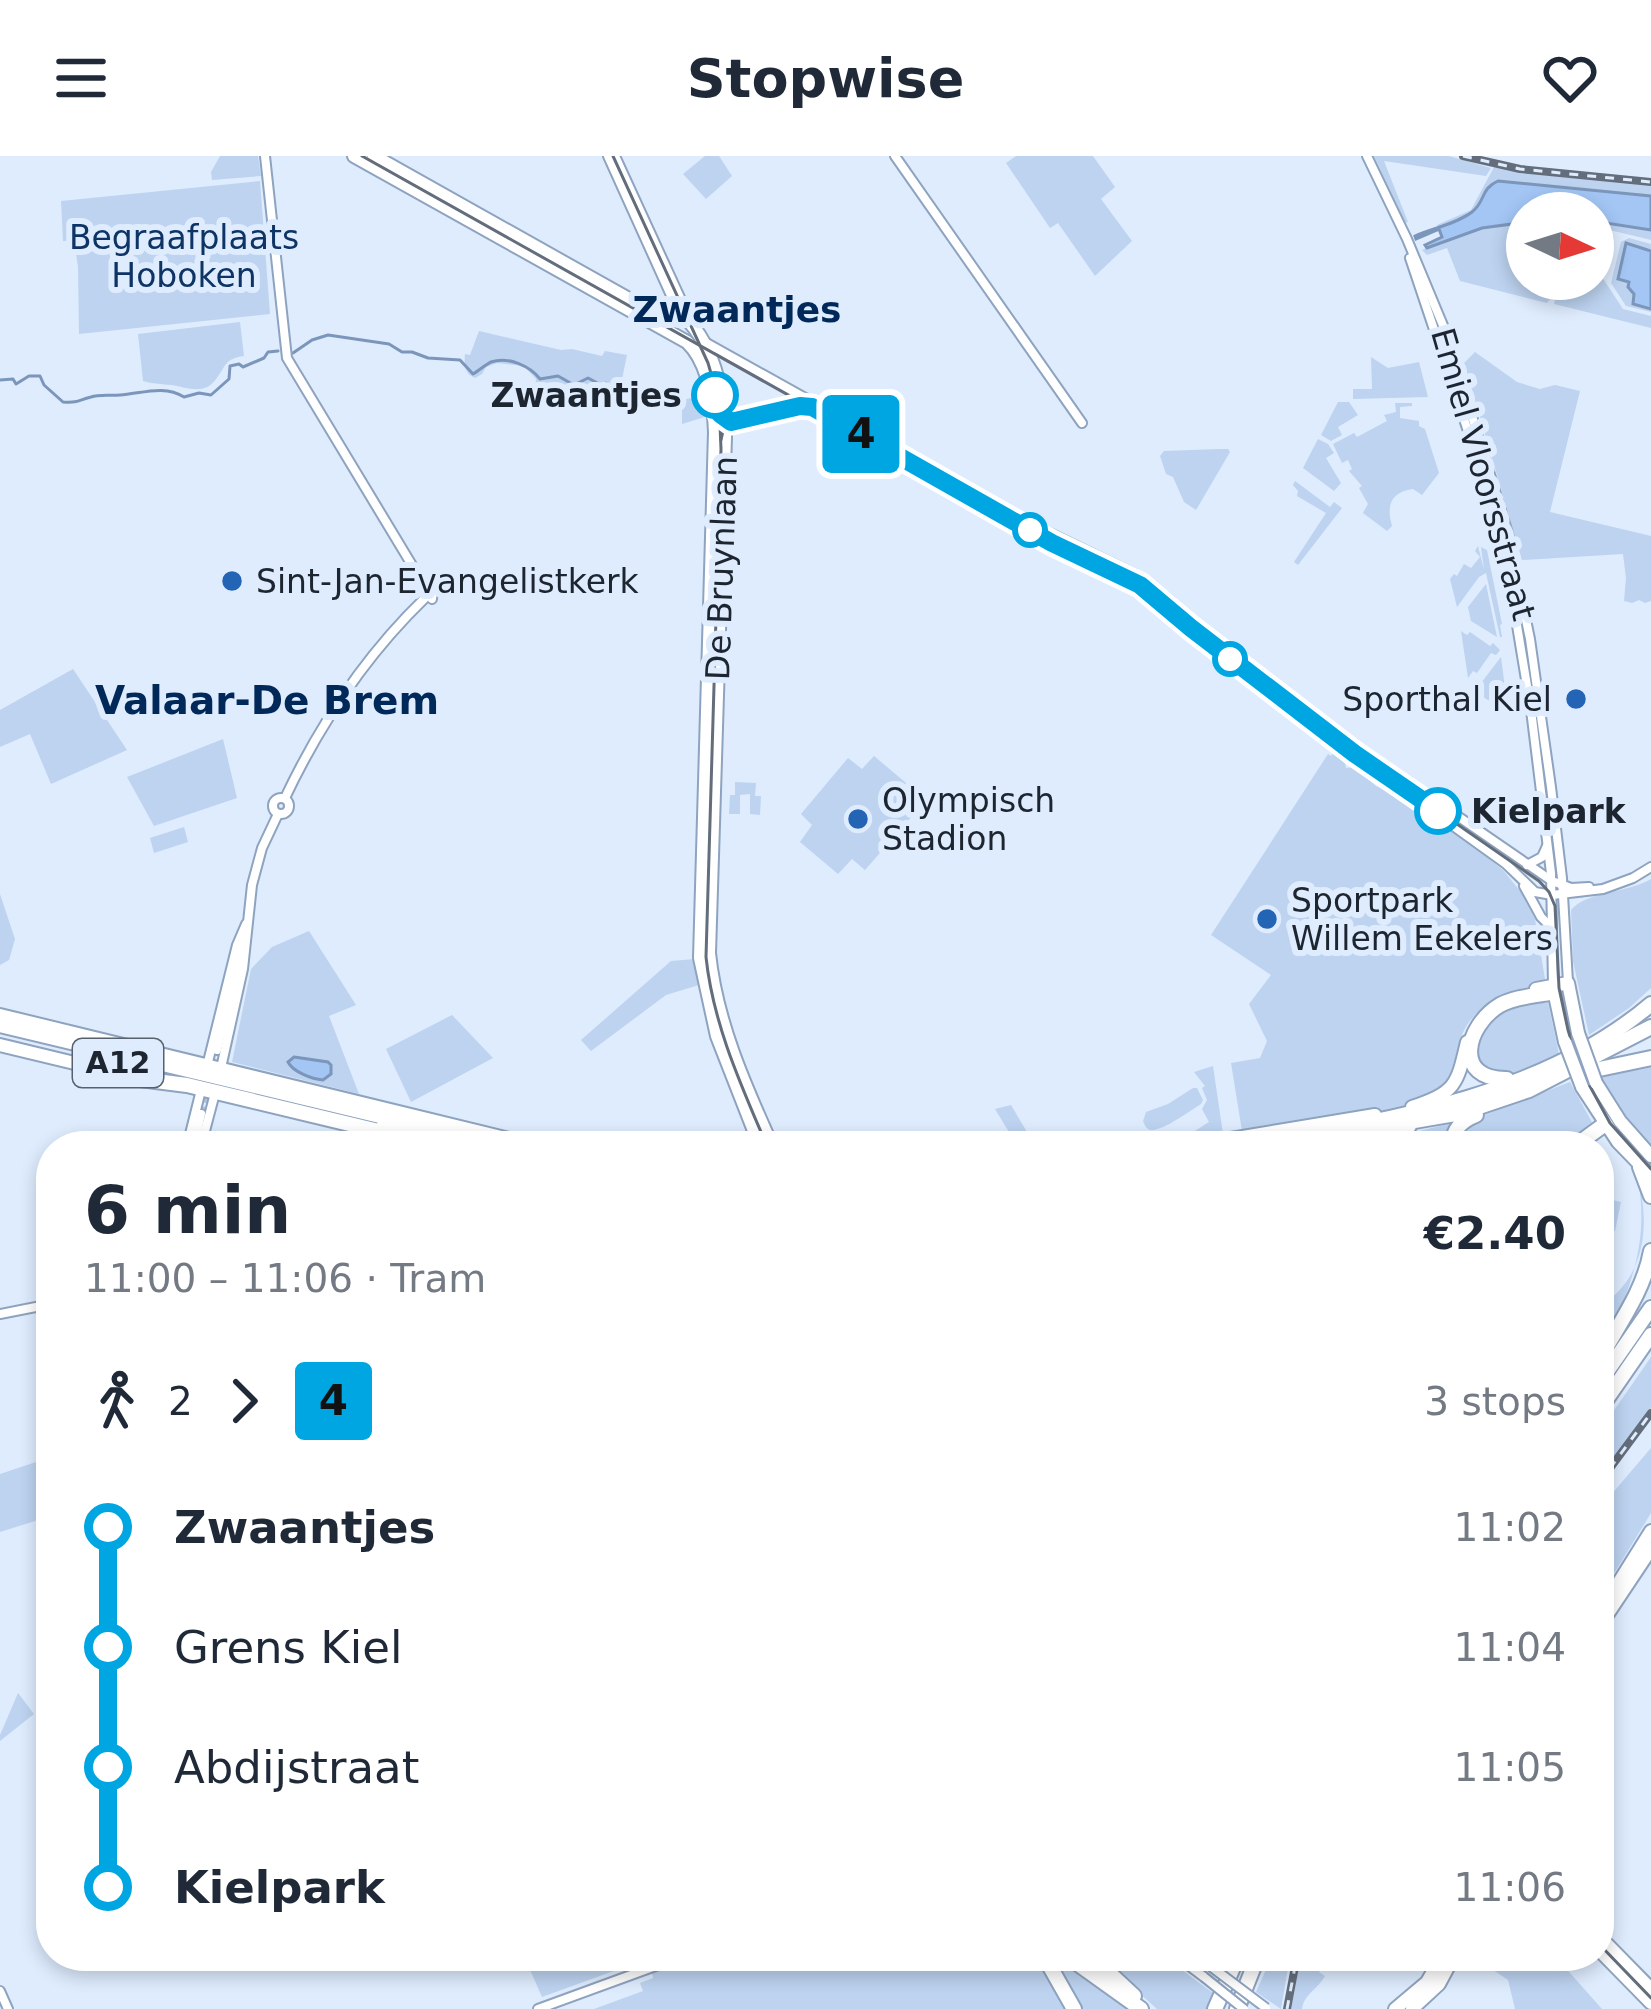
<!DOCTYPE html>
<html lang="en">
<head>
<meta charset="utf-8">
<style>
	body { margin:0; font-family:"DejaVu Sans",sans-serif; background:#f6f6f7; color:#1f2937; height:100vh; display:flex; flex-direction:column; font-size:45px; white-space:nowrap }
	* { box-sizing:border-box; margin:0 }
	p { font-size:39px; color:#747a83 }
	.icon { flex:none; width:66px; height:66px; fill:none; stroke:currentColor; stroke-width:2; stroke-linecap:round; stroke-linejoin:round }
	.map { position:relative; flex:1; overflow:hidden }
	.panel { position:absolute; left:36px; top:975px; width:1578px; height:840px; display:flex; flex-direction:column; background:#fff; border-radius:48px; box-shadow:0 6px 18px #0003 }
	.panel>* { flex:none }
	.badge { padding:0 24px; border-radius:9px; font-size:42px; line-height:78px }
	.needle { width:78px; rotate:94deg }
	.buttons { position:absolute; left:1506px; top:36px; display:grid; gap:24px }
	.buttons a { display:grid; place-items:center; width:108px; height:108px; border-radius:50%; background:#fff; box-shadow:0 6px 18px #0003; font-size:60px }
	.map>.badge { position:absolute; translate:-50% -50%; box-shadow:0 0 0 6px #fff }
	.legs { display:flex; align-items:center; gap:18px; height:132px; padding:0 48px; font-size:39px }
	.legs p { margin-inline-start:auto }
	.headline { display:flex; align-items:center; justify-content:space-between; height:204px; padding:0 48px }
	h1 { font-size:66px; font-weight:700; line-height:90px }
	ul { padding:0 48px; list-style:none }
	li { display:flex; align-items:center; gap:42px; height:120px; font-size:45px }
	li i { display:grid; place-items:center; width:18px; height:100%; margin:0 15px; background:currentColor }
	li i::after { content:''; width:30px; height:30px; margin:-15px; border:9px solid; border-radius:50%; background:#fff }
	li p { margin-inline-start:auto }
	li:first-child i { background:linear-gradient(#0000 50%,currentColor 0) }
	li:last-child i { background:linear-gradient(currentColor 50%,#0000 0) }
	header { display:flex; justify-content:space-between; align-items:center; height:156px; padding:0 48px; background:#fff; font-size:54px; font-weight:700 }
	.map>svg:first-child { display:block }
</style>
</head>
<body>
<header><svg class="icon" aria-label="menu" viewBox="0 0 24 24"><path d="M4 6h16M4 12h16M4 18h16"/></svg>Stopwise<svg class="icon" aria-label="heart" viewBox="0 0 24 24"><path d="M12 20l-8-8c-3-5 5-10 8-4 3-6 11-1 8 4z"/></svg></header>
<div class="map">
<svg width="1651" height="1853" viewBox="0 0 1651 1853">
	<rect width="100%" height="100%" fill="#deecfe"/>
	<!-- green -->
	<g fill="#bdd3f0">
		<path d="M 220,0 L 258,0 L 261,20 L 212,24 L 211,16 Z"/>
		<path d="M 705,0 L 719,0 L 732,20 L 706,43 L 683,18 Z"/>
		<path d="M 1016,0 L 1093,0 L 1115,31 L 1101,43 L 1132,85 L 1095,120 L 1058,67 L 1050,72 L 1006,7 Z"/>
		<path d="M 1374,0 L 1449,0 L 1491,12 L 1486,20 L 1384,5 L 1408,66 L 1405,67 Z"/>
		<path d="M 1494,11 L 1651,29 L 1651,44 L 1476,57 L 1439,73 L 1437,69 L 1471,54 Z"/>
		<path d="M 260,25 L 270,158 L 79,178 L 78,111 L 74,85 L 63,85 L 61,45 Z"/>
		<path d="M 1590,55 L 1651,66 L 1651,84 L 1593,70 L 1593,57 L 1527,57 L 1527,82 L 1519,117 L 1524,125 L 1549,134 L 1550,143 L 1547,147 L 1460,125 L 1447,92 L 1427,99 L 1422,94 L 1459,76 L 1490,70 L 1491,66 L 1523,56 Z"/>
		<path d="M 1629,82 L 1651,88 L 1651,156 L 1626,150 L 1611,127 L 1621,86 Z"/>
		<path d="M 1593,118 L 1602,121 L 1623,153 L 1651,160 L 1651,172 L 1554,148 L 1560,123 L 1593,123 Z"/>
		<path d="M 240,166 L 244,200 C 224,203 227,209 216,223 C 205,239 188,232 172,229 C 162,228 153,228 143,225 L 138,178 Z"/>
		<path d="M 479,175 L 561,194 L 572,193 L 602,200 L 605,195 L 627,199 L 620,233 L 602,231 L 592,226 L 591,233 L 577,239 L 558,228 L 535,231 L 536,223 L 524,210 L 497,207 L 486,211 L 482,218 L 475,222 C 464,217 464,209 465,198 L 470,199 Z"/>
		<path d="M 1475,196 L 1517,226 L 1540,233 L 1555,229 L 1580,235 L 1550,356 L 1651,380 L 1651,445 L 1645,447 L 1639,444 L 1632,447 L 1624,445 L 1626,422 L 1623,398 L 1522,404 L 1464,207 Z"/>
		<path d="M 1371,201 L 1388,212 L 1419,206 L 1428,241 L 1353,243 L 1353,233 L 1372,233 Z"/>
		<path d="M 705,239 L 708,260 L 682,268 L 682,244 Z"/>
		<path d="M 1338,246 L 1349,246 L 1358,259 L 1338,271 L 1342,279 L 1331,285 L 1321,279 Z"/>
		<path d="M 1395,247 L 1412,247 L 1412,250 L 1400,251 L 1400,262 L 1419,265 L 1419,270 L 1425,273 L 1439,317 L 1422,339 L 1413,333 C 1391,336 1386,349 1392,370 L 1387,375 L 1363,357 L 1368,348 L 1359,332 L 1362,330 L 1349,315 L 1352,313 L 1348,304 L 1342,307 L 1333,288 L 1354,277 L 1357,281 L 1387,265 L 1384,259 L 1396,256 Z"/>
		<path d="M 1318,283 L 1328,288 L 1334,297 L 1326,302 L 1341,327 L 1334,335 L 1303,312 Z"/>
		<path d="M 1219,293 L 1228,293 L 1230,296 L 1196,354 L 1184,346 L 1173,321 L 1166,318 L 1160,300 L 1164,295 Z"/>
		<path d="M 1295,325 L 1330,351 L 1334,346 L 1342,352 L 1298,409 L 1294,406 L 1326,357 L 1297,340 L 1298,335 L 1293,329 Z"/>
		<path d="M 1478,390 L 1484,414 L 1481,391 L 1487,394 L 1502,468 L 1500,469 L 1502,481 L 1500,481 L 1486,417 L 1479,421 L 1457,451 L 1450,423 L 1454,418 L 1457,420 L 1464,408 L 1471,412 L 1480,401 L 1475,395 Z"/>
		<path d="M 1486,428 L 1497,481 L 1471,465 L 1468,451 Z"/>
		<path d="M 1461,475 L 1467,479 L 1470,476 L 1490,490 L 1493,487 L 1500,494 L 1496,499 L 1491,497 L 1477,517 L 1473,515 L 1468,522 Z"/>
		<path d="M 1501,501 L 1508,556 L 1483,541 L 1481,527 Z"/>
		<path d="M 73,513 L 127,594 L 51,628 L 30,578 L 0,591 L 0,554 Z"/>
		<path d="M 223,583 L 237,642 L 154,670 L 127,621 Z"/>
		<path d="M 1334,596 L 1345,607 L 1346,612 L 1354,611 L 1376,630 L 1408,645 L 1468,686 L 1503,714 L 1520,735 L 1535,763 L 1545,823 L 1541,828 C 1504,835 1468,850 1458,891 C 1454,907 1454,922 1441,933 C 1413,958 1284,968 1242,975 L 1231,907 L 1260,902 L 1267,885 L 1249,848 L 1271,819 L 1211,779 L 1328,598 L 1331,600 Z"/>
		<path d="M 874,600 L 912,632 L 900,646 L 914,658 L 865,714 L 852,703 L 838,718 L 800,686 L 812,669 L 801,658 L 848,602 L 862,613 Z"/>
		<path d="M 735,626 L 756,627 L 755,640 L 761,640 L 760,659 L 750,658 L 750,638 L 740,639 L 740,658 L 729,658 L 730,639 L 735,639 Z"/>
		<path d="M 184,671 L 188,686 L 154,697 L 150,682 Z"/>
		<path d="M 1651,723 L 1651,832 L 1629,852 L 1589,879 L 1573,805 L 1571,754 C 1587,735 1628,737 1651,723 Z"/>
		<path d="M 0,738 L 15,783 L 9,804 L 0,809 Z"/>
		<path d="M 309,775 L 356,849 L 329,860 L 359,938 L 232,906 L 251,813 L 272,791 Z"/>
		<path d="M 695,803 L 699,829 L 666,839 L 591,895 L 581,884 L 671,805 Z"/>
		<path d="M 1547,842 L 1559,898 C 1542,905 1515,924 1497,919 C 1466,913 1473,874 1492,859 C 1506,848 1530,846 1547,842 Z"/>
		<path d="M 452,859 L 493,902 L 411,946 L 386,893 Z"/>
		<path d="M 1651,905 L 1651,992 L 1623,961 L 1597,915 Z"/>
		<path d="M 1213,910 L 1223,978 L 1176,987 L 1209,966 L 1202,953 L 1207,944 L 1202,932 L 1205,930 L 1194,916 Z"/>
		<path d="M 1570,926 L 1594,970 L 1566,990 L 1455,990 L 1459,974 L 1471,964 Z"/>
		<path d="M 1193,932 L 1197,932 L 1203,944 L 1201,948 C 1191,954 1158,979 1148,973 C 1145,971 1144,967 1143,965 L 1146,956 L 1168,948 Z"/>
		<path d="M 1011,949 L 1033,986 L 1034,990 L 1017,990 L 1018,985 L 1015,986 L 995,953 Z"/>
		<path d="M 1458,965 L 1449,990 L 1427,990 L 1397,981 Z"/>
		<path d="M 1637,1020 C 1651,1081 1630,1141 1599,1195 L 1599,1146 L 1605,1147 C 1647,1117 1650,1065 1637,1020 Z"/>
		<path d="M 1599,1041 L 1621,1046 L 1615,1075 L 1599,1072 Z"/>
		<path d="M 1651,1201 L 1651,1251 L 1599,1321 L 1599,1276 Z"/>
		<path d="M 1651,1292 L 1651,1357 L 1599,1442 L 1599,1353 Z"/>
		<path d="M 45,1303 L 51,1304 L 51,1360 L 0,1376 L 0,1318 Z"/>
		<path d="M 18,1537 L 34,1558 L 0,1585 L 0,1579 Z"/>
		<path d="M 524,1800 L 655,1800 L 542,1841 Z"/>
		<path d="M 700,1800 L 1035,1800 L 1068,1853 L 594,1853 L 643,1835 L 640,1827 L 653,1822 L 652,1817 Z"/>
		<path d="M 1049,1800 L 1061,1800 L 1133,1853 L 1080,1853 Z"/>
		<path d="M 1098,1800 L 1163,1800 L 1217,1840 L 1211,1853 L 1157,1853 Z"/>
		<path d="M 1272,1800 L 1290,1800 L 1281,1853 L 1256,1836 Z"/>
		<path d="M 1301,1800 L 1329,1800 L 1319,1816 L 1325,1820 C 1318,1833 1304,1838 1302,1853 L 1291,1853 Z"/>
		<path d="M 1460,1800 L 1555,1800 L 1602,1853 L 1515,1853 L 1508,1824 L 1481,1806 L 1458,1806 Z"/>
	</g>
	<!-- water -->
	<g fill="#a3c6f5" stroke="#7b96ba" stroke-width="3">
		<path d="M 1498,25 L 1651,40 L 1651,74 L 1593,65 L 1593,57 L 1527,57 L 1527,66 L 1482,72 L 1427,92 L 1425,89 L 1442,81 L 1439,73 L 1416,83 L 1415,80 C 1433,72 1456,68 1472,56 C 1486,45 1480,33 1498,25 Z"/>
		<path d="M 1626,87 L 1651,95 L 1651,153 L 1633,148 L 1634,138 L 1628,131 L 1629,126 L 1618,123 Z"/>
		<path d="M 294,901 L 328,906 L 331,909 L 331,918 L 323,924 C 312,923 293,916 288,906 Z"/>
	</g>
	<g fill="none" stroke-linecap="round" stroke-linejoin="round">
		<!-- stream -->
		<g stroke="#7b96ba" stroke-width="3">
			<path d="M 293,197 L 312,184 L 328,179 L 389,188 L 402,196 L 412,196 L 428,202 L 460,204 L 473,218 C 475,217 488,207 491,206 C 508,200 530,210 540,223 L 558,220 L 574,229 L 588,222 L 603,230 L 606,227"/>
			<path d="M 0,224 L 13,223 L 16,228 L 29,220 L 40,220 L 44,229 L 63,246 C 80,247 78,244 91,241 C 99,238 111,240 120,239 C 140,238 164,228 184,241 L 199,237 L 211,239 L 229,223 L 230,210 L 239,208 L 243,211 L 264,202 L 268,196 L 278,195"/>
		</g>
		<!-- minor-tunnel -->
		<path stroke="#b7c4d5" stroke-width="8" stroke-dasharray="8 4" stroke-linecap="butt" d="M 201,958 L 208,931"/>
		<!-- minor casing -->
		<g stroke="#8ea3bf" stroke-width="12">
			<g id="minor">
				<path d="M 265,0 L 287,202 L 427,434 L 433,436 L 432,443"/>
				<path d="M 608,0 L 678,155"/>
				<path d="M 615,0 L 688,159"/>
				<path d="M 895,0 L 1082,267"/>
				<path d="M 1367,0 L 1407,83 L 1447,179 L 1508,377 L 1530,483 L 1551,631 L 1562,722 L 1568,826"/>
				<path d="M 1410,102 L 1475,296 L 1509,421 L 1531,554 L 1551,717 L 1553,830"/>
				<path d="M 703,185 L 1031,368 L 1134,418 L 1168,443 L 1199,471 L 1360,593 L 1552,725 L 1571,732 L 1589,731"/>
				<path d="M 722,268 L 802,252 L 1049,390 L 1117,420 L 1139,433 L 1193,479 L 1284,548 L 1506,708 L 1535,736 L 1552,739 L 1603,733 L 1633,722 L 1651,711"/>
				<circle cx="281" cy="650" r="8"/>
				<path d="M 285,642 C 320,568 366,499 425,442"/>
				<path d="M 1527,709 L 1542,701 L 1547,690"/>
				<path d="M 1524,730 L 1541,761 L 1551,771"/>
				<path d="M 217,894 L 242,792"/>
				<path d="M 207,910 L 237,789 L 246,768"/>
				<path d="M 221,912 L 243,813 L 252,729 L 262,692 L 278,658"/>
				<path d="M 187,990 L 200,938"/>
				<path d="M 194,990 L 201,958"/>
				<path d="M 201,990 L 214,941"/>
				<path d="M 0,1158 L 51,1148"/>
				<path d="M 1176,1800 L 1204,1821"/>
				<path d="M 1197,1800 L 1209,1809"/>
				<path d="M 0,1835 L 8,1853"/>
				<path d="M 538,1853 L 683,1800"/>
			</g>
		</g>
		<!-- major casing -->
		<g stroke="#8ea3bf" stroke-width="16">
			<g id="major">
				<path d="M 354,0 L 687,186 C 709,207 714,247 715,276 L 700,802 L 717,880 L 760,990"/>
				<path d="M 374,0 L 668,165"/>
				<path d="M 668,165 L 678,155 C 713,183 725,238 725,281 L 709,797 C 716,865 744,928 772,990"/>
				<path d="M 1553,830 L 1565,886"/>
				<path d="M 1536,833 L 1568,827 L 1578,877"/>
				<path d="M 0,859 L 538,990"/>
				<path d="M 0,889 L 145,924"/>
				<path d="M 1596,927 L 1620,965 L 1651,1000"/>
				<path d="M 1582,931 L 1618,986 L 1651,1020"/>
				<path d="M 1412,951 C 1456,936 1457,929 1467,886"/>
				<path d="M 368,979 L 410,990"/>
				<path d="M 1370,984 L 1390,983 L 1421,990"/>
				<path d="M 1188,990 L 1375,959"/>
				<path d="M 1599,1458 L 1651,1375"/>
				<path d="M 1599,1471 L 1651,1393"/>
				<path d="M 1599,1780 L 1651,1833"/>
				<path d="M 1599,1794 L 1651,1847"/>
				<path d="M 1395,1853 L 1427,1826 L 1442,1800"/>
				<path d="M 1412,1853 L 1439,1828 L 1454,1800"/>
			</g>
		</g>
		<!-- highway casing -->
		<g stroke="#8ea3bf" stroke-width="18">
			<g id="highway">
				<path d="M 0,869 L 505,990"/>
				<path d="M 1585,916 L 1651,902"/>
				<path d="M 140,923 L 187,929 L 387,977"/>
				<path d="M 1507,923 C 1453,924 1465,870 1500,849 C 1515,841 1533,840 1549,837"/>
				<path d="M 1403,967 L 1461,957 L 1529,934 L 1651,871"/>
				<path d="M 383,971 L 454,990"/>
				<path d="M 1248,988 C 1384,965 1542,941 1651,848"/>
				<path d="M 1320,990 L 1409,970"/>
				<path d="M 1452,990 C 1453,973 1461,965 1476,959"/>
				<path d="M 1575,990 L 1601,971"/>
				<path d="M 1640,1011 L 1651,1040"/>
				<path d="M 1599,1204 C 1618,1169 1644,1135 1651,1095"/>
				<path d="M 1599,1227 L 1651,1152"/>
				<path d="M 1599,1254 L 1651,1179"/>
				<path d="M 1044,1800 L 1074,1853"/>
				<path d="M 1067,1800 L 1141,1853"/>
				<path d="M 1091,1800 L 1134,1840"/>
				<path d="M 1215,1853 L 1238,1800"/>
				<path d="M 1237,1853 L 1258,1800"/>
			</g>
		</g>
		<!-- minor -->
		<use href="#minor" stroke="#fff" stroke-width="8"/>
		<!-- major -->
		<use href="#major" stroke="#fff" stroke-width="12"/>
		<!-- highway -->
		<use href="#highway" stroke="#fff" stroke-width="14"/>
		<!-- tram -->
		<g stroke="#636d7b" stroke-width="3">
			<path d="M 362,0 L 1052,387 L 1116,415 L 1145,432 L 1191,472 L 1356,598 L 1539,725 L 1549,736 L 1555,750 L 1559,832 L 1568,874 L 1580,912 L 1610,967 L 1651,1013"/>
			<path d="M 613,0 L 708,207 L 719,245 L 721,293 L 706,801 C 713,868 741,929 767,990"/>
			<path d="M 721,284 L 723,275 L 729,268 L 800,250 L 813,251"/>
			<path d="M 1599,1788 L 1651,1842"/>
		</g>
		<!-- rail casing -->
		<g stroke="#636d7b" stroke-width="8">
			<g id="rail">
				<path d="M 1463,0 L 1520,13 L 1651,26"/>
				<path d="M 1599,1327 L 1651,1257"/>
				<path d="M 1287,1853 L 1297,1800"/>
			</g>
		</g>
		<!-- rail -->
		<use href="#rail" stroke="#deecfe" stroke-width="3" stroke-dasharray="9" stroke-linecap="butt"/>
		<!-- minor-bridge casing -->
		<g stroke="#8ea3bf" stroke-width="12" stroke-linecap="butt">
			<g id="minor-bridge">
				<path d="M 1209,1809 L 1266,1852"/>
				<path d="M 1204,1821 L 1244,1853"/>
			</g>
		</g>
		<!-- major-bridge casing -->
		<g stroke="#8ea3bf" stroke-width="16" stroke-linecap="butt">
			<g id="major-bridge">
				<path d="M 1578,877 L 1596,927"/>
				<path d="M 1565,886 L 1582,931"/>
			</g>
		</g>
		<!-- minor-bridge -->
		<use href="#minor-bridge" stroke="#fff" stroke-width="8"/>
		<!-- major-bridge -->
		<use href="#major-bridge" stroke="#fff" stroke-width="12"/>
	</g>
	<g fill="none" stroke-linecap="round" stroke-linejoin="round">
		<!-- line-1 casing -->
		<g stroke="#fff" stroke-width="27">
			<path id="line-1" d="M 715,239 L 720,258 L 731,266 L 800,250 L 812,251 L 1052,387 L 1140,429 L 1191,472 L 1355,598 L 1438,655"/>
		</g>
		<!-- line-1 -->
		<use href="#line-1" stroke="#00a6e2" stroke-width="18"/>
	</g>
	<!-- markers -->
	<g fill="#fff" stroke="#00a6e2" stroke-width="6">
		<circle cx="715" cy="239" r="21"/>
		<circle cx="1030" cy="374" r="15"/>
		<circle cx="1230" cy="503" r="15"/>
		<circle cx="1438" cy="655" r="21"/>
	</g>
	<g fill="#2364b5" stroke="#deecfe" stroke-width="4.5">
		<circle cx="232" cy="425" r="12"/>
		<circle cx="1576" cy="543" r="12"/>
		<circle cx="858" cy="663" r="12"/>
		<circle cx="1267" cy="763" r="12"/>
	</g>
	<g text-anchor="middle" stroke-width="12" stroke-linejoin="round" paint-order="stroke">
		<!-- shield labels -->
		<rect fill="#deecfe" stroke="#57616e" stroke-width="3" x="73" y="883" width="90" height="48" rx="9"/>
		<g font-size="30" font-weight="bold" fill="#1d2530">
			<text x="118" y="917">A12</text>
		</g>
		<!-- park labels -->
		<g font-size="33" fill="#0d3464" stroke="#deecfe">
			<text x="184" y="93">Begraafplaats<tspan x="184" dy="38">Hoboken</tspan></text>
		</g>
		<!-- stop labels -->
		<g font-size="33" font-weight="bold" fill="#1d2530" stroke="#deecfe" text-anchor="end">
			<text x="682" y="251">Zwaantjes</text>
			<text x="1471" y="667" text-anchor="start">Kielpark</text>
		</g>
		<!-- street labels -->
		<g font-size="33" fill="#1d2530" stroke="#deecfe">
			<text transform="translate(1484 318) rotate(74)" y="12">Emiel Vloorsstraat</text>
			<text transform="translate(721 412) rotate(-88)" y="12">De Bruynlaan</text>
		</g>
		<!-- poi labels -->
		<g font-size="33" fill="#1d2530" stroke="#deecfe" text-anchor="start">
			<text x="256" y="437">Sint-Jan-Evangelistkerk</text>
			<text x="1552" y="555" text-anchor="end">Sporthal Kiel</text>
			<text x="882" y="656">Olympisch<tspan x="882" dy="38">Stadion</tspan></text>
			<text x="1291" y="756">Sportpark<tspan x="1291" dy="38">Willem Eekelers</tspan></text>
		</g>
		<!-- neighbourhood labels -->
		<g font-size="36" font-weight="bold" fill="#002859" stroke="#deecfe">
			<text x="737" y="166">Zwaantjes</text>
		</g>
		<!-- quarter labels -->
		<g font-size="39" font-weight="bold" fill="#002859" stroke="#deecfe">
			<text x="267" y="558">Valaar-De Brem</text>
		</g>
	</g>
</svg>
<div class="buttons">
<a><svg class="needle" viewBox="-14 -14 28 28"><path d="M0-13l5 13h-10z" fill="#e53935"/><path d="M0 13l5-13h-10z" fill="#747a83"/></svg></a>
</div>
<b class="badge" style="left:861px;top:278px;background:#00a6e2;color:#111">4</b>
<section class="panel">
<div class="headline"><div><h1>6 min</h1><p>11:00 – 11:06 · Tram</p></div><b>€2.40</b></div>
<div class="legs"><svg class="icon" aria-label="walk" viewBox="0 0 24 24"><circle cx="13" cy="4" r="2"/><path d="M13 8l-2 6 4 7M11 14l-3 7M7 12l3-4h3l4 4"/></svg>2<svg class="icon" aria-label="forward" viewBox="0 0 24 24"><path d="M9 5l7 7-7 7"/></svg><b class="badge" style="background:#00a6e2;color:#111">4</b><p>3 stops</p></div>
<ul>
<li><i style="color:#00a6e2"></i><b>Zwaantjes</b><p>11:02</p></li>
<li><i style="color:#00a6e2"></i><span>Grens Kiel</span><p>11:04</p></li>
<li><i style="color:#00a6e2"></i><span>Abdijstraat</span><p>11:05</p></li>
<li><i style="color:#00a6e2"></i><b>Kielpark</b><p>11:06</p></li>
</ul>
</section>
</div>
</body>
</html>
